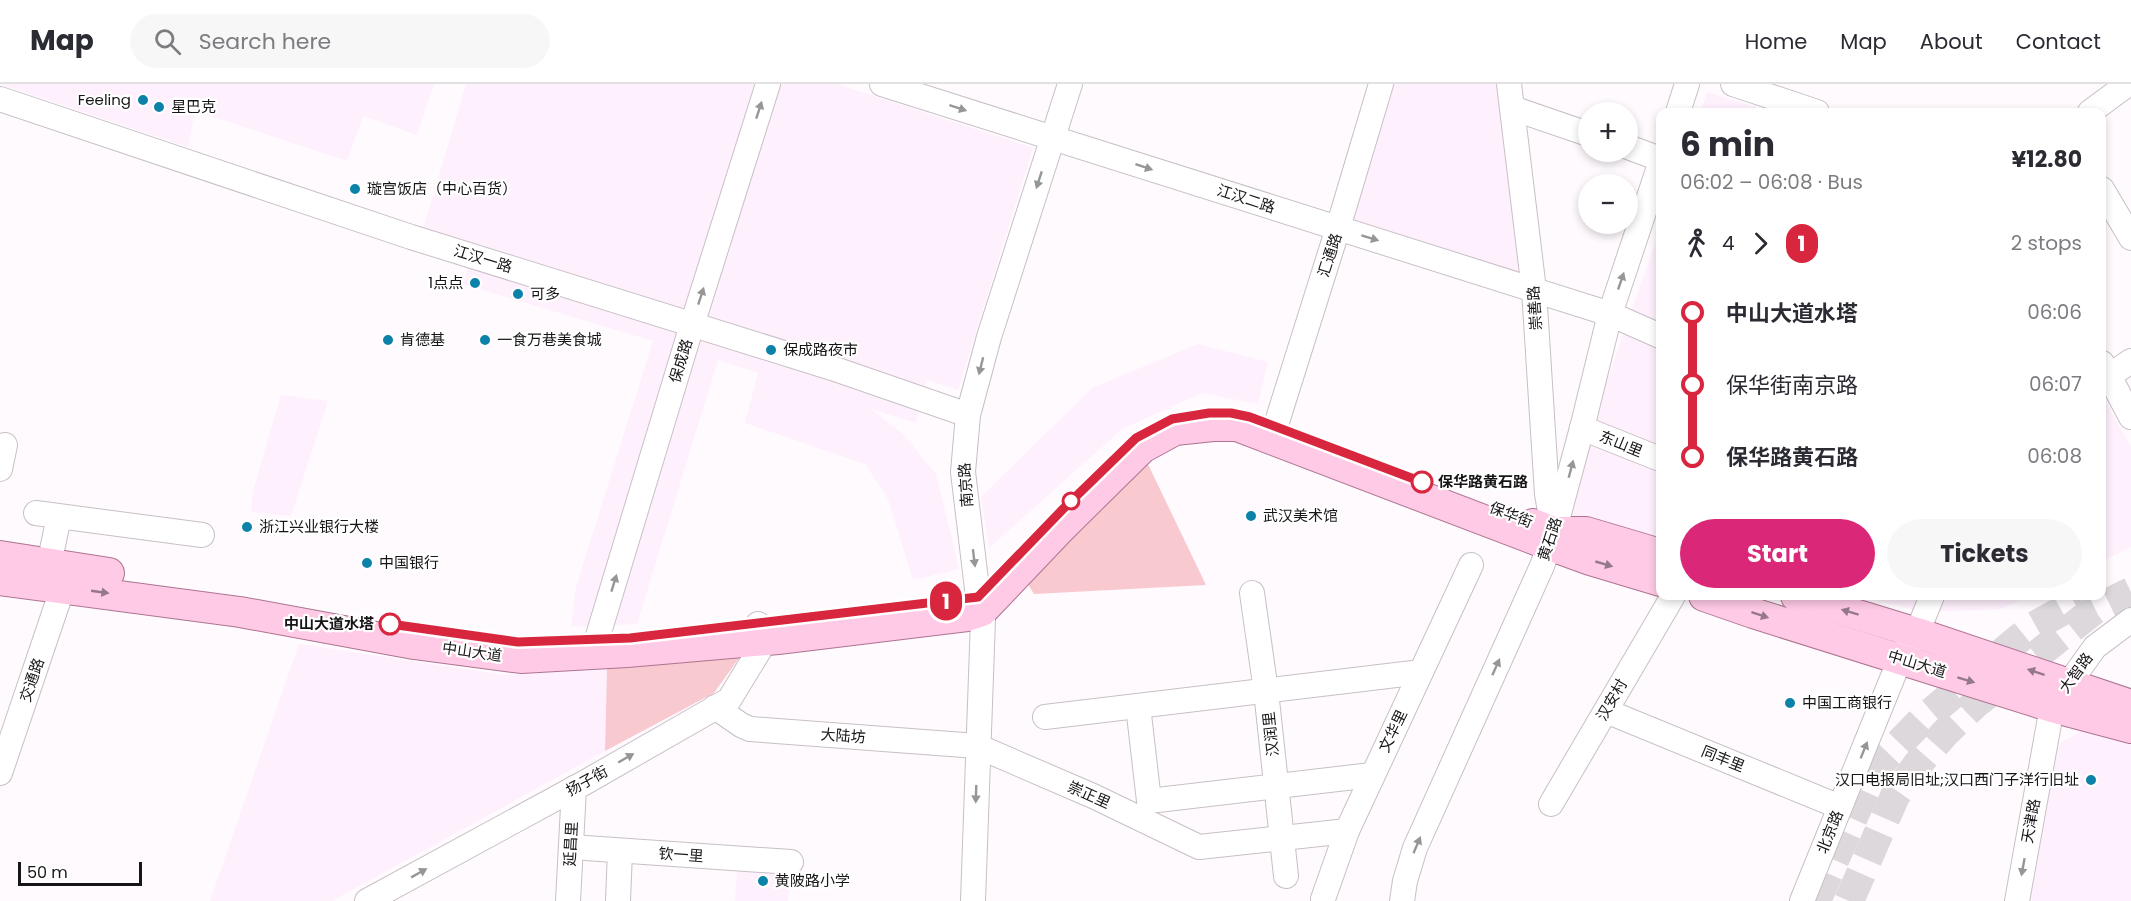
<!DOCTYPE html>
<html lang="en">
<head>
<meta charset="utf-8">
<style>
	body { margin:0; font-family:Poppins,"Noto Sans SC",sans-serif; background:#f7f7f7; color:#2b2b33; height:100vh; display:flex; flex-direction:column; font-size:22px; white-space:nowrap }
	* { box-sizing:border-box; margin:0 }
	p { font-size:20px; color:#7c7c81 }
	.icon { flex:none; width:33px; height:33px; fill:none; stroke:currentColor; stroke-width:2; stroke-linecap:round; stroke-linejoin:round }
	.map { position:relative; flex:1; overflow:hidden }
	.panel { position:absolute; left:1656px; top:24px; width:450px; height:492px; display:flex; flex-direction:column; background:#fff; border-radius:12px; box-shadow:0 3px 9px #0003 }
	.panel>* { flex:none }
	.badge { padding:0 12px; border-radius:20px; font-size:21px; line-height:39px }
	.tools { position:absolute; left:1578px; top:18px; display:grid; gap:12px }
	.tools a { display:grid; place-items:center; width:60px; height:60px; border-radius:50%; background:#fff; box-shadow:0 3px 9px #0003; font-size:30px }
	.scale { position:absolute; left:18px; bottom:15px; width:124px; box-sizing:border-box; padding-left:6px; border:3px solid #171517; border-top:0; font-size:16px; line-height:21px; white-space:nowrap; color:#171517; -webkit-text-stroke:4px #fff; paint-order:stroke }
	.map>.badge { position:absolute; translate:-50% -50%; box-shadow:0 0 0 3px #fff }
	.legs { display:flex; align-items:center; gap:9px; height:66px; padding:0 24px; font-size:20px }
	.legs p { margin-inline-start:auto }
	.overview { display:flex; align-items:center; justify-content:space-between; height:102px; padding:0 24px }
	h1 { font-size:33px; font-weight:700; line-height:45px }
	.action { display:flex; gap:12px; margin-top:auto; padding:12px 24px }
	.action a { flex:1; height:69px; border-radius:36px; background:#db2777; color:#fff; font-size:24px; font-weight:700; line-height:69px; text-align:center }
	.action a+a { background:#f7f7f7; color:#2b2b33 }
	ul { padding:0 24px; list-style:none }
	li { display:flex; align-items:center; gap:21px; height:72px; font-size:22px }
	li i { display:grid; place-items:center; width:9px; height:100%; margin:0 8px; background:currentColor }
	li i::after { content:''; width:15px; height:15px; margin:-8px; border:4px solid; border-radius:50%; background:#fff }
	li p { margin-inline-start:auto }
	li:first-child i { background:linear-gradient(#0000 50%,currentColor 0) }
	li:last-child i { background:linear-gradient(currentColor 50%,#0000 0) }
	header { display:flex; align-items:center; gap:36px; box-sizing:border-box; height:84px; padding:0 30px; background:#fff; border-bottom:2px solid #e1e1e2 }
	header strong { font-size:28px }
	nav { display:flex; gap:33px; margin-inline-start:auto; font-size:21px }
	.search { width:420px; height:54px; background:#f7f7f7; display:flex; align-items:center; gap:15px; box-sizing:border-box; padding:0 21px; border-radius:33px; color:#7c7c81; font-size:22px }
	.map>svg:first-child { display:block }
</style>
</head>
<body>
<header>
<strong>Map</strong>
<div class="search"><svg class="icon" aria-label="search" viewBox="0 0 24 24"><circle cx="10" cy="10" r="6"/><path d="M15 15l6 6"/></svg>Search here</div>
<nav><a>Home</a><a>Map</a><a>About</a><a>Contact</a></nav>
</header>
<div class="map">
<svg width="2131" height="817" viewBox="0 0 2131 817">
	<rect width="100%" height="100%" fill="#fffafe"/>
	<!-- built -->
	<g fill="#fef0fd">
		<path d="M 0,0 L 434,0 L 417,51 L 363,32 L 347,77 L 195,27 L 188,63 Z"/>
		<path d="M 466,0 L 837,0 L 1033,64 L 958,306 L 926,296 L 916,339 L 871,325 L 903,350 L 936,390 L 959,485 L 913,496 L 888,415 L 865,380 L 745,339 L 758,289 L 718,276 L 637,540 L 571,543 L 576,503 L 653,257 L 463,200 L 475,160 L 423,145 Z"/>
		<path d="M 1391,0 L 1499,0 L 1524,190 L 1352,139 Z"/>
		<path d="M 1707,8 L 1770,28 L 1701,28 Z"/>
		<path d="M 1660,146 L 1660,457 L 1560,430 Z"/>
		<path d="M 1198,260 L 1268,278 L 1258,320 L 1202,309 L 1122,345 L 989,464 L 981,413 L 1092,304 Z"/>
		<path d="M 281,311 L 328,317 L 291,432 L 251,428 L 253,407 Z"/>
		<path d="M 2102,312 L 2131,363 L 2131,463 L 2102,477 Z"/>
		<path d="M 1861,512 L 2028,512 L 2001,525 L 1923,528 Z"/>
		<path d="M 299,560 L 505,591 L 607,584 L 605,667 L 332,817 L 210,817 Z"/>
		<path d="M 2083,646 L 2131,658 L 2131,817 L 2028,817 L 2042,734 L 2060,659 Z"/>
		<path d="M 738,775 L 791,778 L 788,817 L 735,817 Z"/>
	</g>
	<!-- green -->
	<g fill="#f9c9d0">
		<path d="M 1144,372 L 1206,501 L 1034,510 L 1021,489 Z"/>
		<path d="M 742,570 L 714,609 L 605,667 L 607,584 Z"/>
	</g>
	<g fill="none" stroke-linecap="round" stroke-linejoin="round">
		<!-- major-tunnel -->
		<g stroke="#dcd8db" stroke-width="30" stroke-dasharray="30 15" stroke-linecap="butt">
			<path d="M 1816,817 L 1869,697 L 1884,675 L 1921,637 L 2015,558 L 2035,542 L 2081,516"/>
			<path d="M 1849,817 L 1895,712 L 1917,681 L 1945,649 L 1975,620 L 2094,526 L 2131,508"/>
		</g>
		<!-- minor casing -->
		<g stroke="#c7c0c6" stroke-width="26">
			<g id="minor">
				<path d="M 882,0 L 1610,230 L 1660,252"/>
				<path d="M 1509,0 L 1534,206 L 1547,410 L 1552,439"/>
				<path d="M 1733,0 L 1817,28"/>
				<path d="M 0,15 L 411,153 L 832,284 L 968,331"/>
				<path d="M 1512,24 L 1588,50"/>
				<path d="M 1678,28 L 1687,0"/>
				<path d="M 2090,28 L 2128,0"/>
				<path d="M 1628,63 L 1660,75"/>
				<path d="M 2102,105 L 2131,154"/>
				<path d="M 2102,279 L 2131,333"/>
				<path d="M 2102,297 L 2131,277"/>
				<path d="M 1276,341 L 1338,144 L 1381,0"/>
				<path d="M 1582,344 L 1660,375"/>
				<path d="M 0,385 L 5,361"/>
				<path d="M 36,429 L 202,451"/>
				<path d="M 49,480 L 59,433"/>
				<path d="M 1252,509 L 1266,607 L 1286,792"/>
				<path d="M 597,555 L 692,241 L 768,0"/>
				<path d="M 1138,622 L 1149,717 L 1372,691"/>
				<path d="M 715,623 L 741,641 L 750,645 L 977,662 L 1093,712 L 1199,763 L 1347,747"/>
				<path d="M 1606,627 L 1840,723"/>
				<path d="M 1045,633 L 1421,588"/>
				<path d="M 0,689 L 63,503"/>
				<path d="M 1551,720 L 1673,512"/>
				<path d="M 571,763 L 791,778"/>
				<path d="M 1323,815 L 1347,747 L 1471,481"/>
				<path d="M 367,817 L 584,699 L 729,616 L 765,557 L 758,540"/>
				<path d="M 568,817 L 574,704"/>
				<path d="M 618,817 L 620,767"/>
				<path d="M 973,817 L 983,535 L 978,513 L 963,388 L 968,331 L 989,253 L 1070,0"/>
				<path d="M 1402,817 L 1405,797 L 1415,764 L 1542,482 L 1554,448 L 1582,344 L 1610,230 L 1660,80"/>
				<path d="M 1802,817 L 1900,575 L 1917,549 L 1932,512"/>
				<path d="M 2017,817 L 2052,623 L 2095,563 L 2131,536"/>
			</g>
		</g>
		<!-- major casing -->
		<g stroke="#ad7491" stroke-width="32">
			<g id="major">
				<path d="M 1533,440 L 1554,448 L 1586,448 L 1660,470"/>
				<path d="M 0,472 L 109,489"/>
				<path d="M 0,496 L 240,528 L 414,560 L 521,574 L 627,568 L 778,555 L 967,532 L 982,527 L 1062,443 L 1142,364 L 1175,346 L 1213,342 L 1237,342 L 1549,461 L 1590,476 L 1660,497"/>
				<path d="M 1704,512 L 1753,529 L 2052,623 L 2131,644"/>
				<path d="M 1796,512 L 1917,549 L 2131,621"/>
			</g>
		</g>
		<!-- minor -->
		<use href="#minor" stroke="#fff" stroke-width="24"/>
		<!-- major -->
		<use href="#major" stroke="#fecae5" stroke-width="30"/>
	</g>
	<!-- one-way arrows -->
	<defs><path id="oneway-solid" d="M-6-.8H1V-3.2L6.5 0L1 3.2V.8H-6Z" transform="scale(1.5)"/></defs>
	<g fill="#979697">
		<use href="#oneway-solid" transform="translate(958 24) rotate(18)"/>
		<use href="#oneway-solid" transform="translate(759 26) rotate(-72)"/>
		<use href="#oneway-solid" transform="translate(1144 83) rotate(18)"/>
		<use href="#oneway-solid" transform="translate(1039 96) rotate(108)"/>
		<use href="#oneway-solid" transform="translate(1370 154) rotate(17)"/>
		<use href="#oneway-solid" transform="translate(1621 197) rotate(-71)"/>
		<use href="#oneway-solid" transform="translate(701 212) rotate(-72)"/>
		<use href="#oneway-solid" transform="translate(981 282) rotate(104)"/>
		<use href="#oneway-solid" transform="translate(1571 385) rotate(-75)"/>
		<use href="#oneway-solid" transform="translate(974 474) rotate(83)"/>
		<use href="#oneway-solid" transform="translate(614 499) rotate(-73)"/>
		<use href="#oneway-solid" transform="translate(1496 583) rotate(-66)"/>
		<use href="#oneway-solid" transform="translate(1864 666) rotate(-68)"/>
		<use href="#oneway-solid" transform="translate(626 674) rotate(-30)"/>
		<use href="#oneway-solid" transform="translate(976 710) rotate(92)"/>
		<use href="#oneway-solid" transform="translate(1417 761) rotate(-67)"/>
		<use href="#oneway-solid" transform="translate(2023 783) rotate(100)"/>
		<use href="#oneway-solid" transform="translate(419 789) rotate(-29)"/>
	</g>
	<g fill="#967988">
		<use href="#oneway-solid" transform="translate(1604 480) rotate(16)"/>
		<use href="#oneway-solid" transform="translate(100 508) rotate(8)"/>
		<use href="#oneway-solid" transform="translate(1850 528) rotate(-163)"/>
		<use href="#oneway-solid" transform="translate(1760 531) rotate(18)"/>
		<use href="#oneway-solid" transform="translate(2036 588) rotate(-162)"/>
		<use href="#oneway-solid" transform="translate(1966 596) rotate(17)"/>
	</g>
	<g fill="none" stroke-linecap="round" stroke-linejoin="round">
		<!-- line-1 casing -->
		<g stroke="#fff" stroke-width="14">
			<path id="line-1" d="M 390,540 L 518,558 L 630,554 L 978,513 L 1063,425 L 1136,354 L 1172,335 L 1209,329 L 1231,329 L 1250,333 L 1422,398"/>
		</g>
		<!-- line-1 -->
		<use href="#line-1" stroke="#d7263d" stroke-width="9"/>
	</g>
	<!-- markers -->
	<g fill="#0c82a8" stroke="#fff" stroke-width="2">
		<circle cx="143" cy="16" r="6"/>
		<circle cx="159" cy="23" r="6"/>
		<circle cx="355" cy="105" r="6"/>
		<circle cx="475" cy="199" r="6"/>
		<circle cx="518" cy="210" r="6"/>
		<circle cx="388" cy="256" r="6"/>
		<circle cx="485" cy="256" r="6"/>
		<circle cx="771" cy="266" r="6"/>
		<circle cx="1251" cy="432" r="6"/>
		<circle cx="247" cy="443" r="6"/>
		<circle cx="367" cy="479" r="6"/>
		<circle cx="1790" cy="619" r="6"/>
		<circle cx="2091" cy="696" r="6"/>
		<circle cx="763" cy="797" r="6"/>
	</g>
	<g fill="#fff" stroke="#d7263d" stroke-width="3">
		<circle cx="1422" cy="398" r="10"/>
		<circle cx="1071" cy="417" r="8"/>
		<circle cx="390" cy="540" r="10"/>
	</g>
	<g text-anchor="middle" stroke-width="4.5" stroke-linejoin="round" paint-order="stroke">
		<!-- poi labels -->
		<g font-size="15" fill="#171517" stroke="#fff" text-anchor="start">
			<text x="131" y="21" text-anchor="end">Feeling</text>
			<text x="171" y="28">星巴克</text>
			<text x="367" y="110">璇宫饭店（中心百货）</text>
			<text x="463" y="204" text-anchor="end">1点点</text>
			<text x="530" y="215">可多</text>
			<text x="400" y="261">肯德基</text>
			<text x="497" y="261">一食万巷美食城</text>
			<text x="783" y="271">保成路夜市</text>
			<text x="1263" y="437">武汉美术馆</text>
			<text x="259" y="448">浙江兴业银行大楼</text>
			<text x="379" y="484">中国银行</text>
			<text x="1802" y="624">中国工商银行</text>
			<text x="2079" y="701" text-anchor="end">汉口电报局旧址;汉口西门子洋行旧址</text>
			<text x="775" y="802">黄陂路小学</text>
		</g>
		<!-- street labels -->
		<g font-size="15" fill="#171517" stroke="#fff">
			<text transform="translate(1246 115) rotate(18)" y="5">江汉二路</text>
			<text transform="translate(1330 171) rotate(-72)" y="5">汇通路</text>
			<text transform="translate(483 175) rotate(17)" y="5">江汉一路</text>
			<text transform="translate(1535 224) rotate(-94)" y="5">崇善路</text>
			<text transform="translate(681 277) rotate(-73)" y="5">保成路</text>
			<text transform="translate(1621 360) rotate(22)" y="5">东山里</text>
			<text transform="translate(966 401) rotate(-94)" y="5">南京路</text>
			<text transform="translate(1511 431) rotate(21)" y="5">保华街</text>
			<text transform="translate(1550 455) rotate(-72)" y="5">黄石路</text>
			<text transform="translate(472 568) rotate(8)" y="5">中山大道</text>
			<text transform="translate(1917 580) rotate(17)" y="5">中山大道</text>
			<text transform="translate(2076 589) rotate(-54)" y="5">大智路</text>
			<text transform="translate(32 596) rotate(-71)" y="5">交通路</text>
			<text transform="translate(1612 616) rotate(-60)" y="5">汉安村</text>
			<text transform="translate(1393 647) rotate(-64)" y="5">文华里</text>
			<text transform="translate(1271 650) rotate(-96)" y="5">汉润里</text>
			<text transform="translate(843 652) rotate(4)" y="5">大陆坊</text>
			<text transform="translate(1723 675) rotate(22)" y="5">同丰里</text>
			<text transform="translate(587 697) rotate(-29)" y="5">扬子街</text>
			<text transform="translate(1089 711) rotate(24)" y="5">崇正里</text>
			<text transform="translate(2031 737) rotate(-80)" y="5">天津路</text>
			<text transform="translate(1830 748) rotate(-68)" y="5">北京路</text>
			<text transform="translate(571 760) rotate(-87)" y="5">延昌里</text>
			<text transform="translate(681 771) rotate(4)" y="5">钦一里</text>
		</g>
		<!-- stop labels -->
		<g font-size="15" font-weight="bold" fill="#171517" stroke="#fff" text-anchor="start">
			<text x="1438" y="403">保华路黄石路</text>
			<text x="374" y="545" text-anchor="end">中山大道水塔</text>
		</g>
	</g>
</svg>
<div class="tools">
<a>+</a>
<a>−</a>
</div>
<div class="scale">50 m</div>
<b class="badge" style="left:946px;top:517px;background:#d7263d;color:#fff">1</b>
<section class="panel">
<div class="overview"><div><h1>6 min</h1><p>06:02 – 06:08 · Bus</p></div><b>¥12.80</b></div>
<div class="legs"><svg class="icon" aria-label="walk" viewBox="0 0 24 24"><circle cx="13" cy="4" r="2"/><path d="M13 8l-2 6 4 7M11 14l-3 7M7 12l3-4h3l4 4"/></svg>4<svg class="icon" aria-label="forward" viewBox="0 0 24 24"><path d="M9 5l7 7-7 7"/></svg><b class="badge" style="background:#d7263d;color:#fff">1</b><p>2 stops</p></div>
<ul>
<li><i style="color:#d7263d"></i><b>中山大道水塔</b><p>06:06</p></li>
<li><i style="color:#d7263d"></i><span>保华街南京路</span><p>06:07</p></li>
<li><i style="color:#d7263d"></i><b>保华路黄石路</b><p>06:08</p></li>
</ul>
<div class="action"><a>Start</a><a>Tickets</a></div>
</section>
</div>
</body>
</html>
